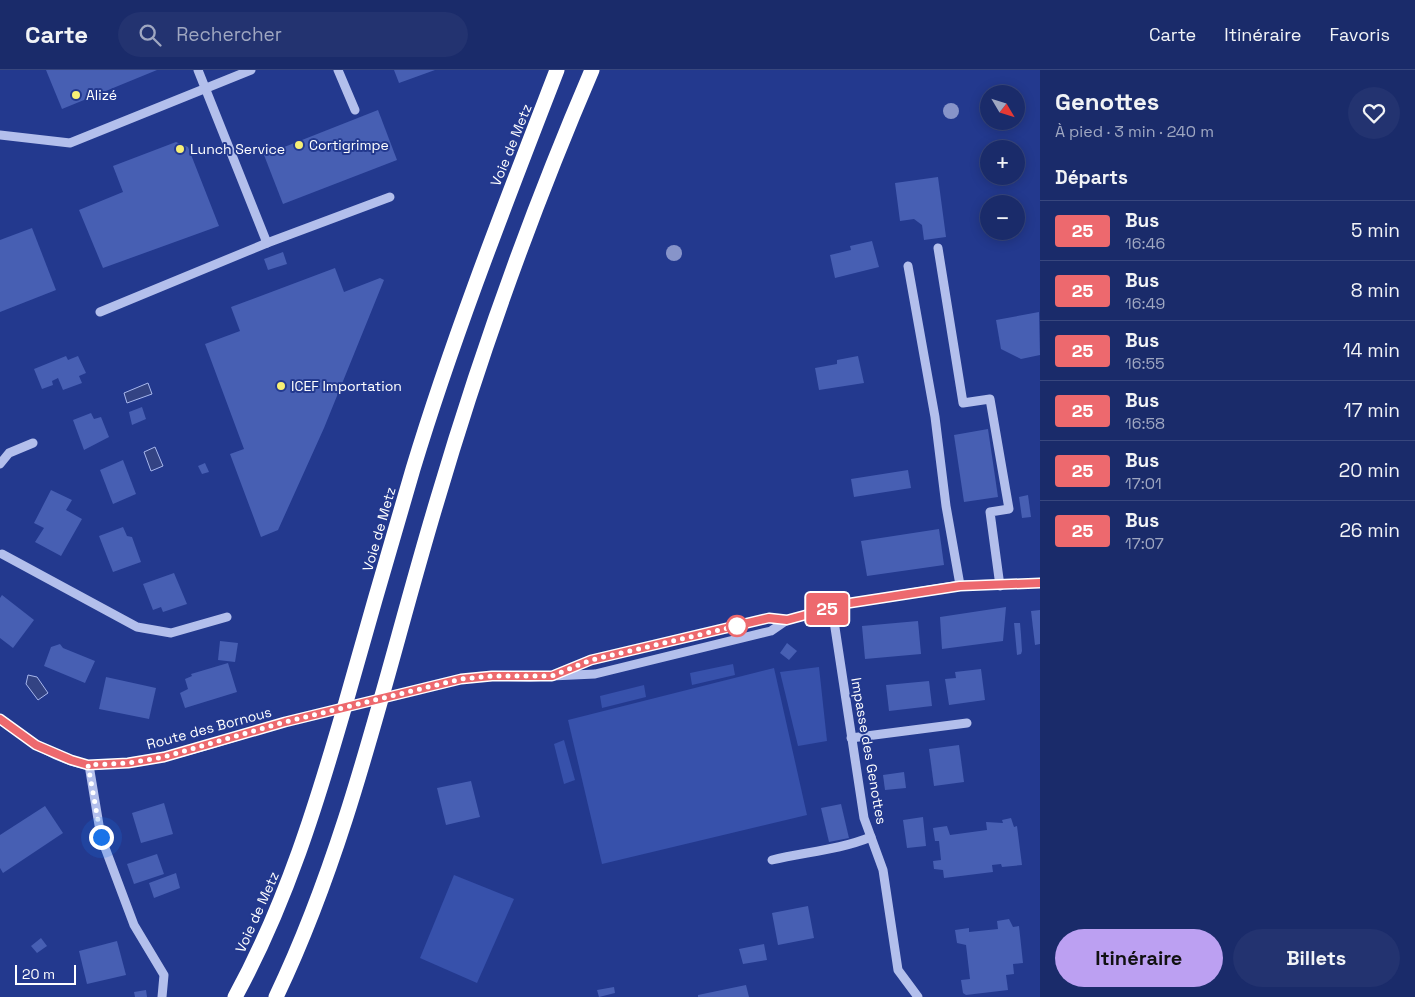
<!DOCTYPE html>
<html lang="fr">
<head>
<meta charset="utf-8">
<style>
	body { margin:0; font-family:"Space Grotesk",sans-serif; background:#233370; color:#f1f3f6; height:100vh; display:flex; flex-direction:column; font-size:19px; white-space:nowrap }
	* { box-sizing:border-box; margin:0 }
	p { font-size:16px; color:#9fa7c1 }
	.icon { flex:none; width:28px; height:28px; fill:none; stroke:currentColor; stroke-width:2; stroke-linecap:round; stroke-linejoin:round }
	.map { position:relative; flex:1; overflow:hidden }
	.drawer { display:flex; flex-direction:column; background:#1a2b6a; width:375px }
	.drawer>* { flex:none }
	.badge { padding:0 10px; border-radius:4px; font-size:18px; line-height:32px }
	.needle { width:32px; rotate:128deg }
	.tools { position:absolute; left:980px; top:15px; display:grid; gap:10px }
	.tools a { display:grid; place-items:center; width:45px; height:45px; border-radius:50%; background:#1a2b6a; box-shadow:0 2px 12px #0003,0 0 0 1px #38477e; font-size:25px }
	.scale { position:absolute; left:15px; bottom:12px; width:61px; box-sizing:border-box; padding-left:5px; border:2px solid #fff; border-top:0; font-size:14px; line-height:18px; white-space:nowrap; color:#fff; -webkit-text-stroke:4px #23398e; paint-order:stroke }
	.you { position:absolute; width:25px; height:25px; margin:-12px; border:4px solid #fff; border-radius:50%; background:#1a73e8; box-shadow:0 0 0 8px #1a73e833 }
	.map>.badge { position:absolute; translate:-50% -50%; box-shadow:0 0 0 2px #fff }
	h2 { padding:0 15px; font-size:19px; line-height:45px }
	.round { display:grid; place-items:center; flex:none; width:52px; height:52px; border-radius:26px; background:#233370 }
	.overview { display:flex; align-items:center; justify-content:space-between; height:85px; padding:0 15px }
	h1 { font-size:24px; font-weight:600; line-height:38px }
	.button { display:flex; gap:10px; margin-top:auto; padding:10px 15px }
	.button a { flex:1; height:58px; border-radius:30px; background:#bca0f2; color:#111; font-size:20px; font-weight:600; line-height:58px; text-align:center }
	.button a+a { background:#233370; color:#f1f3f6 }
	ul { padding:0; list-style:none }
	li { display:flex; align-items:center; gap:15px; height:60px; padding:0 15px; border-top:1px solid #38477e }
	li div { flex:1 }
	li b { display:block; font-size:19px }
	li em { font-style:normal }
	li .badge { min-width:55px; font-weight:700; text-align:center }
	header { display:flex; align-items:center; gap:30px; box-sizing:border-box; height:70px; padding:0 25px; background:#1a2b6a; border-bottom:1px solid #38477e }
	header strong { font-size:24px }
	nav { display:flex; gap:28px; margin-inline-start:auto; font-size:18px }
	.search { width:350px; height:45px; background:#233370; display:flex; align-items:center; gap:12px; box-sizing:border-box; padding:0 18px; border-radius:28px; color:#9fa7c1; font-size:19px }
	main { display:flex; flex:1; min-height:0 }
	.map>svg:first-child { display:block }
</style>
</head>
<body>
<header>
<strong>Carte</strong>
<div class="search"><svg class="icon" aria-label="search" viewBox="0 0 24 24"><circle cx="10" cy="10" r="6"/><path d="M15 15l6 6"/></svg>Rechercher</div>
<nav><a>Carte</a><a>Itinéraire</a><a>Favoris</a></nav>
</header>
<main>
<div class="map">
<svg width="1040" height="927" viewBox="0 0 1040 927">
	<rect width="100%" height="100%" fill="#23398e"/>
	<!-- green -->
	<g fill="#3751ab">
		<path d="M 733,594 L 735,605 L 692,615 L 690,603 Z"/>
		<path d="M 819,597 L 827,671 L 798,676 L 780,602 Z"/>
		<path d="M 774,598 L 807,745 L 602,794 L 568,650 Z"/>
		<path d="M 644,615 L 646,627 L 602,638 L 600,626 Z"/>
		<path d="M 564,670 L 575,710 L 564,714 L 554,674 Z"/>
		<path d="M 454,805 L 514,829 L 477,913 L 420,888 Z"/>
	</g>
	<!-- water -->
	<g fill="#334383" stroke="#a7b7ed">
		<path d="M 148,313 L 152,324 L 127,333 L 124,323 Z"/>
		<path d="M 155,377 L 163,396 L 151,401 L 144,382 Z"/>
		<path d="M 28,605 L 37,607 L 48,623 L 38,630 L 26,614 Z"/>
	</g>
	<!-- building -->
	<g fill="#475fb3">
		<path d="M 46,0 L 157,0 L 62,39 Z"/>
		<path d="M 394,0 L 435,0 L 399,13 Z"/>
		<path d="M 378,40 L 397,90 L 283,134 L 264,85 Z"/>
		<path d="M 176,72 L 188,77 L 219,156 L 103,198 L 79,140 L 123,122 L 113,96 Z"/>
		<path d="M 938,107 L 946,167 L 924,170 L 922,155 L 914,149 L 900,151 L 895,113 Z"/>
		<path d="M 32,158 L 56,220 L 0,242 L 0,170 Z"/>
		<path d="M 872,171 L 879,197 L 835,208 L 830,185 L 851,180 L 850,176 Z"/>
		<path d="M 283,182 L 287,194 L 268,200 L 264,189 Z"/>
		<path d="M 335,198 L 344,222 L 380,208 L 384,210 L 324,358 L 278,460 L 261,467 L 230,384 L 244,379 L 205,274 L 240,261 L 231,237 Z"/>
		<path d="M 1039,242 L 1040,285 L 1021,289 L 1001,279 L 996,250 Z"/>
		<path d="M 66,286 L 68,290 L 78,286 L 86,303 L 79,306 L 82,313 L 63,320 L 58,308 L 52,311 L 53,315 L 42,319 L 34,299 Z"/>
		<path d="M 858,286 L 864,313 L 819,320 L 815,298 L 837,294 L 837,290 Z"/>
		<path d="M 142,337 L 146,349 L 132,355 L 129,342 Z"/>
		<path d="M 91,343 L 94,349 L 101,347 L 109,367 L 84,380 L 73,350 Z"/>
		<path d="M 988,359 L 998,427 L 964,432 L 954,365 Z"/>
		<path d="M 123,390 L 136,424 L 113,434 L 100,400 Z"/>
		<path d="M 205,393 L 209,402 L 202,404 L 198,396 Z"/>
		<path d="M 908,400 L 911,418 L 854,427 L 851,409 Z"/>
		<path d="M 51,420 L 72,430 L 66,440 L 82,449 L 61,486 L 35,472 L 44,458 L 34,453 Z"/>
		<path d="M 1028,425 L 1031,447 L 1022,448 L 1019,427 Z"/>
		<path d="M 123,457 L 127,466 L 132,467 L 141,492 L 113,502 L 99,466 Z"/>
		<path d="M 939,459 L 944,495 L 867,506 L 861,471 Z"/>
		<path d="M 174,503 L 187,534 L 163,542 L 161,537 L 153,540 L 143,514 Z"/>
		<path d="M 2,525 L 34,550 L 13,578 L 0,568 L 0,528 Z"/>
		<path d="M 1006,537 L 1003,571 L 942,579 L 940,547 Z"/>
		<path d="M 1040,540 L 1040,574 L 1035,575 L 1031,541 Z"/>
		<path d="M 918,551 L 921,584 L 865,589 L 862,556 Z"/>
		<path d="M 1014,553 L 1020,553 L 1021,565 L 1022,581 L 1021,584 L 1017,585 Z"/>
		<path d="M 220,571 L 238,573 L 235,592 L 218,590 Z"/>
		<path d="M 787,573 L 797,581 L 789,590 L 780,583 Z"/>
		<path d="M 60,574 L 63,578 L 95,591 L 85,613 L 44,596 L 51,577 Z"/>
		<path d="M 228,593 L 237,622 L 185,638 L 180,623 L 188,619 L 185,609 L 192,606 L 191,604 Z"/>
		<path d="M 981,599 L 985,630 L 949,635 L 945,609 L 956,608 L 955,602 Z"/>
		<path d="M 106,607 L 156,618 L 149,649 L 99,639 Z"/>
		<path d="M 929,611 L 932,636 L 889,641 L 886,615 Z"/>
		<path d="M 959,675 L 964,712 L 934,716 L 929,679 Z"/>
		<path d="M 904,702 L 906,718 L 885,720 L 883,705 Z"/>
		<path d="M 471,711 L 480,747 L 446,755 L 437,718 Z"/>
		<path d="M 164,733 L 173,764 L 141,773 L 132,743 Z"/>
		<path d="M 841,734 L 849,768 L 829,772 L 821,738 Z"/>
		<path d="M 45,736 L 63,763 L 3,803 L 0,798 L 0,765 Z"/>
		<path d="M 923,747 L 926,776 L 907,778 L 903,750 Z"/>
		<path d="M 1011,748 L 1014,757 L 1017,756 L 1022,795 L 1002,797 L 1001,794 L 992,795 L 993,802 L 944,808 L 943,800 L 934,799 L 933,791 L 941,790 L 939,771 L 935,771 L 933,758 L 947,756 L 950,765 L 987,760 L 986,752 L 1003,753 L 1002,750 Z"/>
		<path d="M 157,784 L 164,804 L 134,814 L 127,794 Z"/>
		<path d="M 176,803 L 180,818 L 154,828 L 149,813 Z"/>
		<path d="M 808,836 L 814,868 L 778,875 L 772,843 Z"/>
		<path d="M 1009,849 L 1013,857 L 1019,856 L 1023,893 L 1013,894 L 1014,904 L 1006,905 L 1008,920 L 966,925 L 963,923 L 961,910 L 970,909 L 966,875 L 957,873 L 955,860 L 969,858 L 969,862 L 998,859 L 997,851 Z"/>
		<path d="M 41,868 L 47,876 L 37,883 L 31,876 Z"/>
		<path d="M 117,871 L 126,905 L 87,914 L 79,881 Z"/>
		<path d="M 764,874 L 767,890 L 743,894 L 739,879 Z"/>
		<path d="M 746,915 L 749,927 L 698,927 L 698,925 Z"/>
		<path d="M 614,917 L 615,923 L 599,927 L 597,920 Z"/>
		<path d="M 146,920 L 147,927 L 135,927 L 134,922 Z"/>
	</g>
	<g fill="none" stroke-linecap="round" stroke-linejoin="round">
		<!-- minor -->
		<g stroke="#b3bfec" stroke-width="9">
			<path d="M 338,0 L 355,40"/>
			<path d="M 0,65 L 70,73 L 251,0"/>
			<path d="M 267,173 L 390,127"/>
			<path d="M 938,178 L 963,333 L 990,329 L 1009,439 L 990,442 L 1000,516"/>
			<path d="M 908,196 L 935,347 L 946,436 L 960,515"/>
			<path d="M 100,242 L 267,173 L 198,0"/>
			<path d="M 0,394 L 9,383 L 33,373"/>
			<path d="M 2,484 L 137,557 L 171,563 L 227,547"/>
			<path d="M 832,538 L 864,748 L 883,800 L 898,900 L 918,927"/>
			<path d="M 552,606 L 591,590 L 769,548 L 787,550 L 850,533 L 960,515 L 1040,513"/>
			<path d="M 461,609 L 492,606 L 530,607 L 595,604 L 771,561 L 787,550"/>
			<path d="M 0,649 C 26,669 55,690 88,695 C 95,696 103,694 111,694 C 170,691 228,668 285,652"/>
			<path d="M 851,668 L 967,653"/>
			<path d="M 89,695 L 101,767 L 134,855 L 164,905 L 162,927"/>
			<path d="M 772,790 C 805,782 839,780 871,767"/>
		</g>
		<!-- highway -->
		<g stroke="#fff" stroke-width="15">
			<path d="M 235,927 C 286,834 317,733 346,632 C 368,554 390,477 413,399 C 454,264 506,132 557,0"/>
			<path d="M 276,927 C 351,770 387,597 437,431 C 480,285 532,140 592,0"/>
		</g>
		<!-- minor-bridge -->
		<path stroke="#b3bfec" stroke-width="9" d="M 285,652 L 461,609"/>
	</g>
	<!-- trees -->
	<g fill="#8794c9">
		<circle cx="951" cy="41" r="8"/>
		<circle cx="674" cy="183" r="8"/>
	</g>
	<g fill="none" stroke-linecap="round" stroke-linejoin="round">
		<!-- line casing -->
		<g stroke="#fff" stroke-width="11">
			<path id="line" d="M 0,649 L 36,675 L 71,690 L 88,695 L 128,693 L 164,687 L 285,652 L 461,609 L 492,606 L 552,606 L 591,590 L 769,548 L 787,550 L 850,533 L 960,516 L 1040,513"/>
		</g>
		<!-- line -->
		<use href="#line" stroke="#ed696e" stroke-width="8"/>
		<!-- walk -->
		<path stroke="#fff" stroke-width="5" stroke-dasharray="0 9" d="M 101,767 L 88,695 L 128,693 L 164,687 L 285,652 L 461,609 L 492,606 L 552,606 L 591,590 L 737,556"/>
	</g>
	<!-- markers -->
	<g fill="#f7ef75" stroke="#23398e" stroke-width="2">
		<circle cx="76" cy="25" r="5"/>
		<circle cx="299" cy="75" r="5"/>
		<circle cx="180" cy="79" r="5"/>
		<circle cx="281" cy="316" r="5"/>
	</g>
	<circle fill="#fff" stroke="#ed696e" stroke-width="2.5" cx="737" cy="556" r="10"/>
	<g text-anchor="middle" stroke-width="4" stroke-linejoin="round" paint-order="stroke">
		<!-- poi labels -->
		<g font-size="14" fill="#fff" stroke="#23398e" text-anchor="start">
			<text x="86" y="30">Alizé</text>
			<text x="309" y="80">Cortigrimpe</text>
			<text x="190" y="84">Lunch Service</text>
			<text x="291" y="321">ICEF Importation</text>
		</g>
		<!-- street labels -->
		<g font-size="14" fill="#fff" stroke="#23398e">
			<text transform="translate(511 75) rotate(-68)" y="5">Voie de Metz</text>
			<text transform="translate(379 459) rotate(-74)" y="5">Voie de Metz</text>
			<text transform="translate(209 658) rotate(-15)" y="5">Route des Bornous</text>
			<text transform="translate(869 681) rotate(80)" y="5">Impasse des Genottes</text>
			<text transform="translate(257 842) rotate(-66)" y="5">Voie de Metz</text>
		</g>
	</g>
</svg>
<div class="tools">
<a><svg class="needle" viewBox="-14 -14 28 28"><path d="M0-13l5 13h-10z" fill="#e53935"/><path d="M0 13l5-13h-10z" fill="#9fa7c1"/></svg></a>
<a>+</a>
<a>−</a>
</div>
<div class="scale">20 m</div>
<div class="you" style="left:101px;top:767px"></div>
<b class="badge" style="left:827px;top:539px;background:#ed696e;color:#fff">25</b>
</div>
<section class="drawer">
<div class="overview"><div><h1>Genottes</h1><p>À pied · 3 min · 240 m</p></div><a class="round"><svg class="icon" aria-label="heart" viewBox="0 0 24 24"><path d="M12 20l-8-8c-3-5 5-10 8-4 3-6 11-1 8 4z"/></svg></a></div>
<h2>Départs</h2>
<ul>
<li><span class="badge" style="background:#ed696e;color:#fff">25</span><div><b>Bus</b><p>16:46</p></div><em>5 min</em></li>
<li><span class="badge" style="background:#ed696e;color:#fff">25</span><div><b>Bus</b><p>16:49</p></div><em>8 min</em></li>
<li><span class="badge" style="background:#ed696e;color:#fff">25</span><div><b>Bus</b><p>16:55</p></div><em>14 min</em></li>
<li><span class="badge" style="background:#ed696e;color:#fff">25</span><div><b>Bus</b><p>16:58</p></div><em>17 min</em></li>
<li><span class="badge" style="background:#ed696e;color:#fff">25</span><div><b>Bus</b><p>17:01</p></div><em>20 min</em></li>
<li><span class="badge" style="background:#ed696e;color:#fff">25</span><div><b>Bus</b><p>17:07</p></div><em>26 min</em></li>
</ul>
<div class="button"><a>Itinéraire</a><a>Billets</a></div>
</section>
</main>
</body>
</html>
